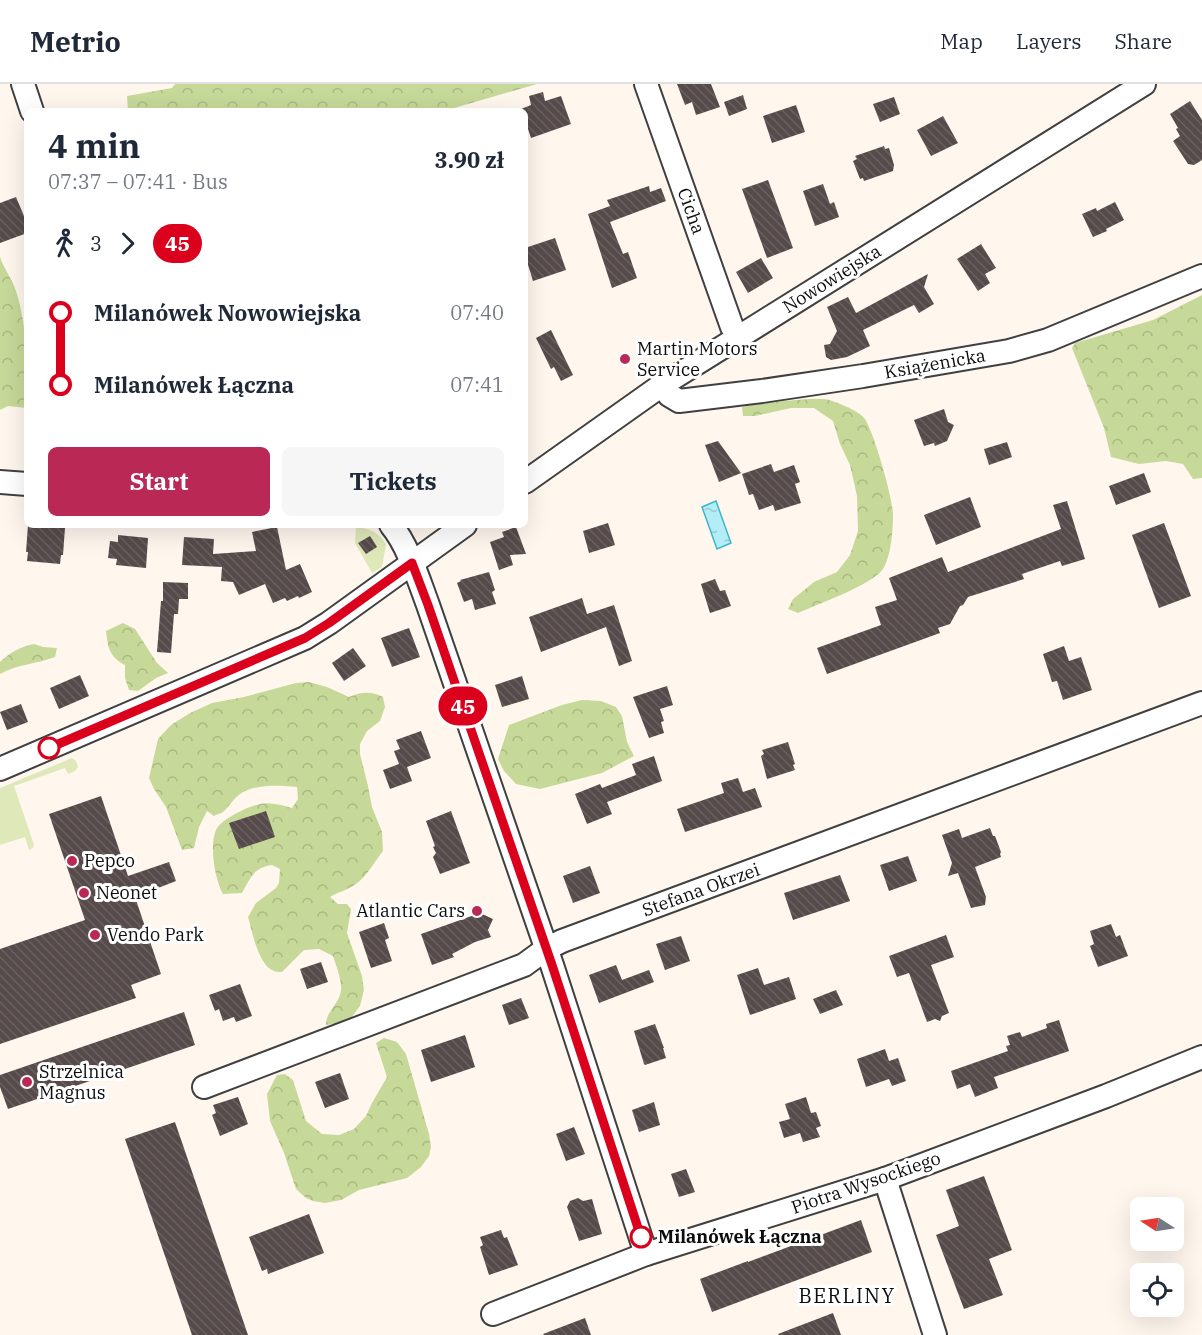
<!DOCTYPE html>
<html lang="en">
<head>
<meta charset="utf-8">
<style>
	body { margin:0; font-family:"IBM Plex Serif",serif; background:#f6f6f7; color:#1f2937; height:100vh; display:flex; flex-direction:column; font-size:22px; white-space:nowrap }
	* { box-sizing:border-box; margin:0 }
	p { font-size:20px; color:#747a83 }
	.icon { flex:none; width:33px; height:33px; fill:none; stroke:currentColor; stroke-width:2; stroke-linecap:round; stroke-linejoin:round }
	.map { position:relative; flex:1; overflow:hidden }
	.details { position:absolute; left:24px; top:24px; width:504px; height:420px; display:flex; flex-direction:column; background:#fff; border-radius:9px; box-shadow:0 6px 24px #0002 }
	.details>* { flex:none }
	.badge { padding:0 12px; border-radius:20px; font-size:21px; line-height:39px }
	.needle { width:39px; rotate:282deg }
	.tools { position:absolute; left:1130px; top:1113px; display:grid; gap:12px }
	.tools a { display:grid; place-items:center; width:54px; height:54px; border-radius:9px; background:#fff; box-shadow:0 6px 24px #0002; font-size:30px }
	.map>.badge { position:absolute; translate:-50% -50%; box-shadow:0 0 0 3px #fff }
	.legs { display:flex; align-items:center; gap:9px; height:66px; padding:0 24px; font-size:20px }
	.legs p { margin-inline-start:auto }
	.head { display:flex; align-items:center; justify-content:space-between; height:102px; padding:0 24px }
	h1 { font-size:33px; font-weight:700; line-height:45px }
	.action { display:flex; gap:12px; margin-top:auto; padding:12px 24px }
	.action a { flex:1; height:69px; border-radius:9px; background:#ba2856; color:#fff; font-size:24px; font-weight:700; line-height:69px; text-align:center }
	.action a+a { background:#f6f6f7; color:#1f2937 }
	ul { padding:0 24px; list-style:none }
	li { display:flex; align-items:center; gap:21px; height:72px; font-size:22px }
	li i { display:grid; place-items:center; width:9px; height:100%; margin:0 8px; background:currentColor }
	li i::after { content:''; width:15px; height:15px; margin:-8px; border:4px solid; border-radius:50%; background:#fff }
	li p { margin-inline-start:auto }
	li:first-child i { background:linear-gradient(#0000 50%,currentColor 0) }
	li:last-child i { background:linear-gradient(currentColor 50%,#0000 0) }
	header { display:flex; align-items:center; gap:36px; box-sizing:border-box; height:84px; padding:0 30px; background:#fff; border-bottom:2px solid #e0e1e3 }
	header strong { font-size:28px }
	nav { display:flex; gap:33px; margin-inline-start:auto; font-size:21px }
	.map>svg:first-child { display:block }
</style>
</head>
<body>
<header>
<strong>Metrio</strong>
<nav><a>Map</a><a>Layers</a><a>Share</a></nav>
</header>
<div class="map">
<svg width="1202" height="1251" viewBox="0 0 1202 1251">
	<defs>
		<pattern id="forest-crowns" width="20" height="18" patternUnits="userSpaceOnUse" patternTransform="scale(1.5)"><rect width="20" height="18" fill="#c6d998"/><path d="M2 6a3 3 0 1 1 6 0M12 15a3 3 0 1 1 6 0" fill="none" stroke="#a9b982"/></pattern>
		<pattern id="water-ripples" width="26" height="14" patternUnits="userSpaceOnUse" patternTransform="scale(1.5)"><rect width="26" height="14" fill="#b4edf5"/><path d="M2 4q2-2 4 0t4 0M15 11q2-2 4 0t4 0" fill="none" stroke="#9acad1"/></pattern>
		<pattern id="building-back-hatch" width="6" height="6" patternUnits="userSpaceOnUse" patternTransform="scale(1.5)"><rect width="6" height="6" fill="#564b4a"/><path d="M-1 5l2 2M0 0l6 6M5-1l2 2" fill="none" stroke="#696060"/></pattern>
	</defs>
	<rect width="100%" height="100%" fill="#fff7ee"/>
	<!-- grass -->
	<g fill="#dee8b9">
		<path d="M 356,443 C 371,445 378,448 386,460 L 382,483 L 372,489 L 355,459 Z"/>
		<path d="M 72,674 L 76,677 L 78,683 L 75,687 L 68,690 L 65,684 L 14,702 L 34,761 L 33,764 L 29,766 L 25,753 L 0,761 L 0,704 Z"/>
	</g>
	<!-- forest -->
	<g fill="url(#forest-crowns)">
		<path d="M 175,0 L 537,0 L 444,27 L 128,27 L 127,12 L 172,4 Z"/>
		<path d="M 0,173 C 4,185 12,195 16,207 C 28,244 27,285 27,324 L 8,322 L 0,326 Z"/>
		<path d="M 1202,211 L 1202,394 L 1193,395 L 1183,380 L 1166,377 L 1139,380 L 1111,373 L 1104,344 L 1072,264 L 1075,259 L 1153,236 Z"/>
		<path d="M 810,315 C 814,315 819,315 824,315 C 833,316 860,327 865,335 C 874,349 893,414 893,431 C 893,446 891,473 883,485 C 872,501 818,520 798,529 L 788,525 L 793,515 L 814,498 L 837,488 L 850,471 L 858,447 L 857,412 L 850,381 L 840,360 L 833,337 L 814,324 L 791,324 L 755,332 L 743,332 L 742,323 L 770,318 Z"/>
		<path d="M 123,539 L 135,545 L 157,579 L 168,589 L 156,594 L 138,607 L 129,606 L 125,594 L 125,581 C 109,573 108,563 106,547 Z"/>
		<path d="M 34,560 L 43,563 L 57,564 L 55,573 C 37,580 18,580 0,590 L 0,578 C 11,568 19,563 34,560 Z"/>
		<path d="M 309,598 L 327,603 L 349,613 C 361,608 371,607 383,613 L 385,623 L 380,637 L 367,647 L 360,660 L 360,670 L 368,702 L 372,723 L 382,748 L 383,767 C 375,777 367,792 356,800 C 348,806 338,808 330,813 L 338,820 L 347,820 L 351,825 L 347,849 L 362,892 L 364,906 L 360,922 L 348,938 L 326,941 C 326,926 340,920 341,906 C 342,897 336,881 333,872 L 319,865 L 304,866 L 282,888 C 279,888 275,888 272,886 C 258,879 252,847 248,833 L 256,819 L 276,804 L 279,799 L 280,785 L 272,781 C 253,784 251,793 242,809 L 223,810 C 215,796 209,762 216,746 C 221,735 249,722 260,720 C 270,718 282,721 292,724 L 298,715 L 297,703 C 280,701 254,700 240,710 C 233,715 229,723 223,728 C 220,730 217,730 214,732 L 207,727 L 199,743 L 194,764 L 182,766 L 166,723 L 154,705 L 149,694 L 158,655 L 171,641 L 190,629 L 212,619 L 244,613 L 296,599 Z"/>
		<path d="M 582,616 L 601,617 L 616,623 L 622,632 L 627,658 L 634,672 L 602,689 L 540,705 L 516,700 L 504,687 L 498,675 L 509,641 L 562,621 Z"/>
		<path d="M 384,954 L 397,958 L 406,970 L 429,1050 L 431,1063 L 429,1072 L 421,1083 L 407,1094 L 359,1106 L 341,1116 L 325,1119 L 313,1117 L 306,1114 L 296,1105 L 284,1069 L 270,1037 L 267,1010 L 277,991 L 285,990 L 293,996 L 306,1037 L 322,1050 L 339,1051 L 354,1045 L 366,1032 L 372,1019 L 387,993 L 376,959 Z"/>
	</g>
	<!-- water -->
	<path fill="url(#water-ripples)" stroke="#3db7ca" stroke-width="1.5" d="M 716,417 L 731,459 L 717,465 L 702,423 Z"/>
	<!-- building -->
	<g fill="url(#building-back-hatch)">
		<path d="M 677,0 L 711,0 L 720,23 L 696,31 L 692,18 L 685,21 Z"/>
		<path d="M 543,8 L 545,17 L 561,12 L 571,40 L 531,54 L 525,36 L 525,27 L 522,27 L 521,25 L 531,21 L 529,12 Z"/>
		<path d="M 743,11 L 747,25 L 729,32 L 724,18 Z"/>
		<path d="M 894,13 L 900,30 L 880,38 L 873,20 Z"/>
		<path d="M 1190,17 L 1202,36 L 1202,76 L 1194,81 L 1188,80 L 1173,57 L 1180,52 L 1176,45 L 1178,44 L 1170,30 Z"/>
		<path d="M 796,21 L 805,48 L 772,59 L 763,32 Z"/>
		<path d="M 943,32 L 958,59 L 931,72 L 917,46 Z"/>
		<path d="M 884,62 L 885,65 L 889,64 L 894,81 L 893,87 L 864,97 L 863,94 L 860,95 L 853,77 L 857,75 L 855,72 Z"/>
		<path d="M 768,96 L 793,164 L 767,174 L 742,105 Z"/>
		<path d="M 823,100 L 830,120 L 834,118 L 839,133 L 815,142 L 803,107 Z"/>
		<path d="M 649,102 L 650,108 L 661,104 L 666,117 L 610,138 L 623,170 L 628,168 L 637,194 L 612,204 L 588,130 L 610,122 L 607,116 Z"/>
		<path d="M 16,113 L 24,132 L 27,131 L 27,149 L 0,159 L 0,119 Z"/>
		<path d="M 1115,118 L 1124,136 L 1106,145 L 1107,147 L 1093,153 L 1082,130 L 1096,124 L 1097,127 Z"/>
		<path d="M 555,154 L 566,186 L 533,197 L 525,171 L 525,164 Z"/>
		<path d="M 981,160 L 996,184 L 985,190 L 990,199 L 978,207 L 957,175 Z"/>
		<path d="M 761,174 L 773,194 L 748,209 L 736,188 Z"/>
		<path d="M 928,190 L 924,203 L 934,220 L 919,229 L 914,221 L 863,246 L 870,262 L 847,273 L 831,276 L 826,273 L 824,261 L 830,260 L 837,247 L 827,223 L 848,213 L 856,229 Z"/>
		<path d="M 551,246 L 573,291 L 561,297 L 554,283 L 551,285 L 536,254 Z"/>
		<path d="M 944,325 L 948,338 L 954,341 L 947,357 L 935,362 L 934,359 L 924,362 L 914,336 Z"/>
		<path d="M 718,357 L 741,389 L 719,398 L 705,361 Z"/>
		<path d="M 1007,358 L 1012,373 L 989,381 L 984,365 Z"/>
		<path d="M 771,380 L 774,388 L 794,381 L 800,398 L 795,400 L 801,419 L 775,427 L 773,421 L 759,426 L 753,410 L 749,411 L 742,390 Z"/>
		<path d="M 1144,389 L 1151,408 L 1116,421 L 1109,402 Z"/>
		<path d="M 970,413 L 981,443 L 936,461 L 924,431 Z"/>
		<path d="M 1067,417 L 1085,475 L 1062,482 L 1060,477 L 1022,490 L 1024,495 L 968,513 L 963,521 L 960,522 L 950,540 L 938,544 L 940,549 L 827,590 L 817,564 L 881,541 L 875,523 L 897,516 L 889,494 L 942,473 L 948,488 L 1061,445 L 1053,421 Z"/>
		<path d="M 608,439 L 615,461 L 589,469 L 583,447 Z"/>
		<path d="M 1164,439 L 1191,512 L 1159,524 L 1132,451 Z"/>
		<path d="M 28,441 L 65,444 L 63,471 L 61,471 L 60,480 L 27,477 L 28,468 L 26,468 Z"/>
		<path d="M 277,443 L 286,486 L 300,480 L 312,508 L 299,514 L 298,512 L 287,517 L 285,514 L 273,519 L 265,500 L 239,511 L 233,498 L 221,497 L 222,483 L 182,481 L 184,453 L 214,455 L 213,470 L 256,467 L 252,448 Z"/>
		<path d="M 516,443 L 526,470 L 510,471 L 513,481 L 499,486 L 490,458 L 504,453 L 502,448 Z"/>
		<path d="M 118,451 L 148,454 L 146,484 L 116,481 L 117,475 L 108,474 L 110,457 L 118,458 Z"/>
		<path d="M 370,452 L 377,463 L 366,470 L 358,459 Z"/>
		<path d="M 489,488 L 495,506 L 492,508 L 496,520 L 475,526 L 472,515 L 464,518 L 457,499 L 461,497 L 460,496 Z"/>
		<path d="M 715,495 L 720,507 L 725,506 L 731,522 L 710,529 L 701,500 Z"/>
		<path d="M 163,498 L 188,499 L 188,515 L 179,515 L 178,530 L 174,530 L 171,569 L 157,568 L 161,517 L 163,517 Z"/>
		<path d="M 582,514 L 587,530 L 614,521 L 632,577 L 619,582 L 606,543 L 541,568 L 529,533 Z"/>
		<path d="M 409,544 L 420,573 L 392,583 L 381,554 Z"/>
		<path d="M 1064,562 L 1069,577 L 1081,573 L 1092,606 L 1063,616 L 1057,597 L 1052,598 L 1043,570 Z"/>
		<path d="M 353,564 L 366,582 L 344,597 L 332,579 Z"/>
		<path d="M 80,591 L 89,612 L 59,625 L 50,604 Z"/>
		<path d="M 522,592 L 529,615 L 502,623 L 495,601 Z"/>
		<path d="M 667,602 L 673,621 L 660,625 L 664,637 L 661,638 L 664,649 L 649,654 L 633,613 Z"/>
		<path d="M 21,620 L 28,638 L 7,646 L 0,628 Z"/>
		<path d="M 421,647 L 431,674 L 407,683 L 412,697 L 390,705 L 383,686 L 399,680 L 394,667 L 400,665 L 396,656 Z"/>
		<path d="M 788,658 L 795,680 L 793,681 L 795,686 L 767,695 L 761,672 L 764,670 L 762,666 Z"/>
		<path d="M 654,672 L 662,697 L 607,718 L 612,730 L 587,740 L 575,710 L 600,700 L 602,704 L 636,691 L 632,680 Z"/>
		<path d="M 738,694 L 743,708 L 755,704 L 762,723 L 685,748 L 677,725 L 724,709 L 721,699 Z"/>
		<path d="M 101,712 L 128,792 L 169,778 L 176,797 L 135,813 L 161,890 L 131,901 L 136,914 L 0,960 L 0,865 L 85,836 L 49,730 Z"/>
		<path d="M 266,727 L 275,753 L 239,765 L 229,739 Z"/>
		<path d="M 451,727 L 470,779 L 440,790 L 433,773 L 436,769 L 433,763 L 435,762 L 426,737 Z"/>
		<path d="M 990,744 L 993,752 L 995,752 L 1001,768 L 1000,770 L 1001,773 L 975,783 L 986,813 L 985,821 L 971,824 L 958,789 L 948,792 L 952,779 L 942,751 L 959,745 L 962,754 Z"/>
		<path d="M 908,772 L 917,797 L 889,807 L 880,781 Z"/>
		<path d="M 590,782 L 600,809 L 573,819 L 563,792 Z"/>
		<path d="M 840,791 L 850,817 L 793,836 L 784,809 Z"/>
		<path d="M 480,829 L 493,835 L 488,846 L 491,853 L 475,858 L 452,870 L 454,873 L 432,881 L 421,850 Z"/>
		<path d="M 384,839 L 389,854 L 385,856 L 392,877 L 371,884 L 359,848 Z"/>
		<path d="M 1111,840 L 1116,853 L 1120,851 L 1128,872 L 1098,883 L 1090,862 L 1094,860 L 1090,847 Z"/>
		<path d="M 946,851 L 954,873 L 931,881 L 949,929 L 942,932 L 940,937 L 935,935 L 927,938 L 909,889 L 897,893 L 889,872 Z"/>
		<path d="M 681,852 L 690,877 L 665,886 L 656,860 Z"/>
		<path d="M 321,878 L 328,898 L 307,905 L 300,885 Z"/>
		<path d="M 616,881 L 622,896 L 649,886 L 654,898 L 599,919 L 589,891 Z"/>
		<path d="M 758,884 L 764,901 L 789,893 L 796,915 L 750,931 L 737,891 Z"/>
		<path d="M 240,900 L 252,932 L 236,938 L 234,933 L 223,937 L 219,925 L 215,927 L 209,911 Z"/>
		<path d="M 836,906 L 843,921 L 820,930 L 813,915 Z"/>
		<path d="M 521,914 L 529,934 L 509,941 L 502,921 Z"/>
		<path d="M 184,928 L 195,961 L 8,1025 L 0,1003 L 0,991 Z"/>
		<path d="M 1059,936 L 1069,967 L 994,993 L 998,1004 L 975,1013 L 970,1000 L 957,1005 L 951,987 L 1008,967 L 1006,962 L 1010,961 L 1007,952 L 1020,948 L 1022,953 L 1047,944 L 1046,940 Z"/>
		<path d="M 655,940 L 664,964 L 663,964 L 666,974 L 645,981 L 644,980 L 634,947 Z"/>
		<path d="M 465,951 L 475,983 L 431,998 L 421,966 Z"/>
		<path d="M 885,965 L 889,977 L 898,974 L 906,997 L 892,1002 L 889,995 L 866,1003 L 857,975 Z"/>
		<path d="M 340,989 L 349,1015 L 325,1024 L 315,998 Z"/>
		<path d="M 238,1013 L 248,1040 L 220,1052 L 212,1031 L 216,1029 L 213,1021 Z"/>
		<path d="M 806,1013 L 811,1029 L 816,1028 L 821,1042 L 816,1044 L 820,1053 L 803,1058 L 800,1049 L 784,1054 L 779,1038 L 790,1035 L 785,1020 Z"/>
		<path d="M 654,1018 L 660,1041 L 639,1048 L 632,1026 Z"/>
		<path d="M 175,1038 L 248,1251 L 192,1251 L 125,1055 Z"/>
		<path d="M 574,1043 L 585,1070 L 566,1077 L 556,1050 Z"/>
		<path d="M 686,1085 L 695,1108 L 679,1113 L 671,1090 Z"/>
		<path d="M 984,1092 L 1012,1166 L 989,1175 L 1003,1211 L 964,1225 L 936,1151 L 959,1142 L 946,1106 Z"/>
		<path d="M 578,1114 L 583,1117 L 592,1115 L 602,1150 L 579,1157 L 567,1123 L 570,1117 Z"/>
		<path d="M 309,1130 L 324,1169 L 268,1190 L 267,1185 L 262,1187 L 249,1153 Z"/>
		<path d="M 861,1136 L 872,1168 L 712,1228 L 700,1195 L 748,1177 L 748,1178 Z"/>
		<path d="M 501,1146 L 504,1154 L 507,1153 L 518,1181 L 489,1191 L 480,1163 L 483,1161 L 480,1153 Z"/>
		<path d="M 833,1229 L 841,1251 L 779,1251 L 778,1250 Z"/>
		<path d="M 585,1234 L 591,1251 L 544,1251 L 543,1250 Z"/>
	</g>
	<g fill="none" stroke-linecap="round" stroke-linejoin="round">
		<!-- minor casing -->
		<g stroke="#404040" stroke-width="26">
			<g id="minor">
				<path d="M 23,0 L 32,27"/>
				<path d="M 646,0 L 732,243 L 739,253"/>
				<path d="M 662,301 L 669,311 L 679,317 L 762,307 L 863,292 L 1009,267 L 1048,256 L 1202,192"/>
				<path d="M 0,398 L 27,400"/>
				<path d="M 525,398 L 662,301 L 1144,0"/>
				<path d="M 391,441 C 408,461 419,497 428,521 L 552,881 L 646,1170"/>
				<path d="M 0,685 L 305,554 L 329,539 L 465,441"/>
				<path d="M 204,1003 L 524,881 L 546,865 L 562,857 L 1202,619"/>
				<path d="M 885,1095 L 935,1251"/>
				<path d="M 493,1230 L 646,1170 L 885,1095 L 1106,1012 L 1202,973"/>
			</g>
		</g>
		<!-- minor -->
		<use href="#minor" stroke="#fff" stroke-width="22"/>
	</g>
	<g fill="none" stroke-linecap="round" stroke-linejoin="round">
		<!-- line-1 casing -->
		<g stroke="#fff" stroke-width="14">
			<path id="line-1" d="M 49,664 L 305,554 L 329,539 L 412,479 L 428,521 L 552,881 L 641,1153"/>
		</g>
		<!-- line-1 -->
		<use href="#line-1" stroke="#db011c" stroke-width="9"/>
	</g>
	<!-- markers -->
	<g fill="#ba2856" stroke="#fff" stroke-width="2">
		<circle cx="625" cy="275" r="6"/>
		<circle cx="72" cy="777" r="6"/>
		<circle cx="84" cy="809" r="6"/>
		<circle cx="477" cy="827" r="6"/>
		<circle cx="95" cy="851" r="6"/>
		<circle cx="27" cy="998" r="6"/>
	</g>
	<g fill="#fff" stroke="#db011c" stroke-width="3">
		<circle cx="49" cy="664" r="10"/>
		<circle cx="641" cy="1153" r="10"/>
	</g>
	<g text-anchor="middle" stroke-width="6" stroke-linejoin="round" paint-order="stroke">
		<!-- street labels -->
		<g font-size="18" fill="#0d0d0d" stroke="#fff">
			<text transform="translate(691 127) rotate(70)" y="6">Cicha</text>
			<text transform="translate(832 195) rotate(-32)" y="6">Nowowiejska</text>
			<text transform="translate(935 280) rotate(-10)" y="6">Książenicka</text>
			<text transform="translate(701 806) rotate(-20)" y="6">Stefana Okrzei</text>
			<text transform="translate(866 1099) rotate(-19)" y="6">Piotra Wysockiego</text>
		</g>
		<!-- poi labels -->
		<g font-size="18" fill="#0d0d0d" stroke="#fff" text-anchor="start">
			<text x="637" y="271">Martin Motors<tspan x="637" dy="21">Service</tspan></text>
			<text x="84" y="783">Pepco</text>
			<text x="96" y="815">Neonet</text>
			<text x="465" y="833" text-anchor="end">Atlantic Cars</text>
			<text x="107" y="857">Vendo Park</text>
			<text x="39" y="994">Strzelnica<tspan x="39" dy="21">Magnus</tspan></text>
		</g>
		<!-- stop labels -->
		<g font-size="18" font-weight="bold" fill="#0d0d0d" stroke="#fff" text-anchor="start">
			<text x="658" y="1159">Milanówek Łączna</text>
		</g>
		<!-- neighbourhood labels -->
		<g font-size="20" letter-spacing="1.5" fill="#0d0d0d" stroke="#fff">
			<text x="847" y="1219">BERLINY</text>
		</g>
	</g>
</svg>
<div class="tools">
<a><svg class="needle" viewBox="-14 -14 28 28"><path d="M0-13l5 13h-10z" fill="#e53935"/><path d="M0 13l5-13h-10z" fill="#747a83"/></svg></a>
<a><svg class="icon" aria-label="locate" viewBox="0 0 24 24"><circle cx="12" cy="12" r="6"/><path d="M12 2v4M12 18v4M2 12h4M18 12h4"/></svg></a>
</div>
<b class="badge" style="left:463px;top:622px;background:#db011c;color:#fff">45</b>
<section class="details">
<div class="head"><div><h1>4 min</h1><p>07:37 – 07:41 · Bus</p></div><b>3.90 zł</b></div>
<div class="legs"><svg class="icon" aria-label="walk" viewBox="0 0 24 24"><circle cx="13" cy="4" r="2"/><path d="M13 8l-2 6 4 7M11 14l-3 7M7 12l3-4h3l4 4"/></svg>3<svg class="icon" aria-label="forward" viewBox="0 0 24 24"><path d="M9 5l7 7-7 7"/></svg><b class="badge" style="background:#db011c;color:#fff">45</b></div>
<ul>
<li><i style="color:#db011c"></i><b>Milanówek Nowowiejska</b><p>07:40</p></li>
<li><i style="color:#db011c"></i><b>Milanówek Łączna</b><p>07:41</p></li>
</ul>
<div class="action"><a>Start</a><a>Tickets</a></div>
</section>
</div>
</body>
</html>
